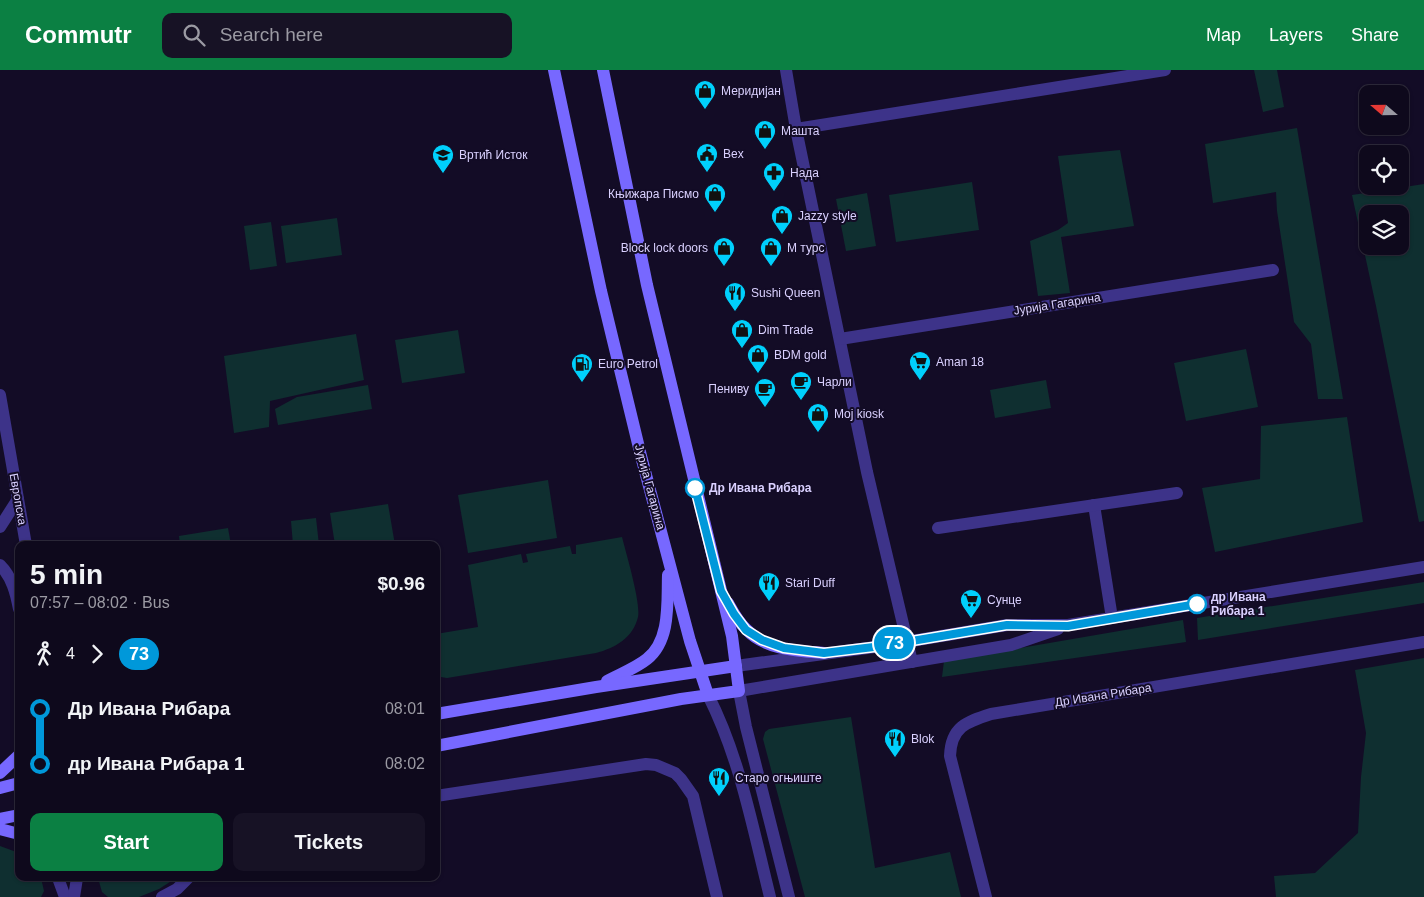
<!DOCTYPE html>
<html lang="en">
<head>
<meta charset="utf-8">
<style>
	body { margin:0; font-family:Arial,sans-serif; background:#171225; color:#f1f3f6; height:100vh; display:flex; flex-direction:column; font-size:19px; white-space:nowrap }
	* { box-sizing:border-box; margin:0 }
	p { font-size:16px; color:#9b9aa3 }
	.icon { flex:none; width:28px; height:28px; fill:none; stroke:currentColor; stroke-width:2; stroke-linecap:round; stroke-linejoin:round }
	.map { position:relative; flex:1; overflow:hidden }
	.sheet { position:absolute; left:15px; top:471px; width:425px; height:340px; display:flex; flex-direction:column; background:#0e091c; border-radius:10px; box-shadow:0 1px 4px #0004,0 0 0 1px #2e2a3b }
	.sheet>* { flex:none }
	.badge { padding:0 10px; border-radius:16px; font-size:18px; line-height:32px }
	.needle { width:32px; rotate:290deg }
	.tools { position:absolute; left:1359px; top:15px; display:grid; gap:10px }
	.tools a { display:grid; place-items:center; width:50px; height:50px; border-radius:10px; background:#0e091c; box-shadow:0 1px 4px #0004,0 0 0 1px #2e2a3b; font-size:25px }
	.map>.badge { position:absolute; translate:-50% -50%; box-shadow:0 0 0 2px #fff }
	.legs { display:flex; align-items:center; gap:8px; height:55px; padding:0 15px; font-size:16px }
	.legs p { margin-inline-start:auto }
	.headline { display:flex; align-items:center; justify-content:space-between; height:85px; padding:0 15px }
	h1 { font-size:28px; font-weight:600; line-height:38px }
	.action { display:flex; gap:10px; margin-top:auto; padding:10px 15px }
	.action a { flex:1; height:58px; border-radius:10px; background:#0b8043; color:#fff; font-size:20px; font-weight:600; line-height:58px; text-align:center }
	.action a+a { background:#171225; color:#f1f3f6 }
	ul { padding:0 15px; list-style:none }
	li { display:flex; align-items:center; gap:18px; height:55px; font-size:19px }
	li i { display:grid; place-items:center; width:8px; height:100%; margin:0 6px; background:currentColor }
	li i::after { content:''; width:12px; height:12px; margin:-6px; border:4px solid; border-radius:50%; background:#0e091c }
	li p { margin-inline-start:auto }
	li:first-child i { background:linear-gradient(#0000 50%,currentColor 0) }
	li:last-child i { background:linear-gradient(currentColor 50%,#0000 0) }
	header { display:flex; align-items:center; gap:30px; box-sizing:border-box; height:70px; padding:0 25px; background:#0b8043; color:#fff }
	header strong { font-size:24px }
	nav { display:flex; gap:28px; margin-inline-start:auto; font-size:18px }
	.search { width:350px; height:45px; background:#171225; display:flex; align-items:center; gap:12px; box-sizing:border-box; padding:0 18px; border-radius:10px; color:#9b9aa3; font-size:19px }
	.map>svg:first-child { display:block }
</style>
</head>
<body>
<header>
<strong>Commutr</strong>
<div class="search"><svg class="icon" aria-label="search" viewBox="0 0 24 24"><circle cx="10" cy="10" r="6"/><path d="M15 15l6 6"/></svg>Search here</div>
<nav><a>Map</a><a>Layers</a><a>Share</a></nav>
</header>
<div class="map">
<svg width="1424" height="827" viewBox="0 0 1424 827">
	<rect width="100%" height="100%" fill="#130c26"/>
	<!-- green -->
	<g fill="#0f2f30" fill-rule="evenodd">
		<path d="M 1254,0 L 1277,0 L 1284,37 L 1263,42 Z"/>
		<path d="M 1297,58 L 1343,329 L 1318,329 L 1311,274 L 1294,252 L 1277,141 L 1276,122 L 1213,133 L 1205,74 Z"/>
		<path d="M 1120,80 L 1134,156 L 1061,167 L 1070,223 L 1038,226 L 1030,171 L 1058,160 L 1068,153 L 1058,86 Z"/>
		<path d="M 972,112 L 979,160 L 896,172 L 889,125 Z"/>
		<path d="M 1424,114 L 1424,451 L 1419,452 L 1376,236 L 1352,125 ZM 1368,144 L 1400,144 L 1400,176 L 1368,176 Z"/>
		<path d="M 867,123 L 876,176 L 846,181 L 836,129 Z"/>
		<path d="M 337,148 L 342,185 L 286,193 L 281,156 Z"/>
		<path d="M 271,152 L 277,196 L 250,200 L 244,156 Z"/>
		<path d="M 458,260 L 465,303 L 402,313 L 395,270 Z"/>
		<path d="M 356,264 L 364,310 L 270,331 L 269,357 L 234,363 L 224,286 Z"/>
		<path d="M 1246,279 L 1258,337 L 1186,351 L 1174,293 Z"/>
		<path d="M 1046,310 L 1051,338 L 995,348 L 990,320 Z"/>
		<path d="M 368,315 L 372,339 L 278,355 L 275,339 L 297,327 Z"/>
		<path d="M 1347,347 L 1363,452 L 1215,482 L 1202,418 L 1260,409 L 1261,356 Z"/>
		<path d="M 548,410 L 557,468 L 468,483 L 458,425 Z"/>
		<path d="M 388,434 L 395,475 L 335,475 L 330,443 Z"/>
		<path d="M 316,448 L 319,475 L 293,475 L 291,451 Z"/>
		<path d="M 228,458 L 231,475 L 180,475 L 179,466 Z"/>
		<path d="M 622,467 C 626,483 641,533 638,547 C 633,568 615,578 596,583 L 447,608 L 441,607 L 436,585 L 436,564 L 478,557 L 468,495 L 521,484 L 523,493 L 528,492 L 526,484 L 570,476 L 572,484 L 576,484 L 576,475 Z"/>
		<path d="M 1424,512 L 1424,533 L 1198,570 L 1197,548 Z"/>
		<path d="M 1183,550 L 1186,572 L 942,607 L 944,591 Z"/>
		<path d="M 1424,588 L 1424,827 L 1276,827 L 1274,806 L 1315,803 L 1358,763 L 1361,707 L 1366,663 L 1355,600 Z"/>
		<path d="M 851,647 L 875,798 L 950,782 L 961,827 L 805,827 L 763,669 L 765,662 L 769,659 Z"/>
		<path d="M 0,776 L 19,783 L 19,808 L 41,808 L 44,821 L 41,827 L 0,827 Z"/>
		<path d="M 98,808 L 176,808 L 159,819 L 139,827 L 108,827 L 102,822 Z"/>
	</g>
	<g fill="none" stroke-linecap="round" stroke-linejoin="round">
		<!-- minor -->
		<g stroke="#3d3389" stroke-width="12">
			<path d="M 786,0 L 796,59 L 867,402 L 912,592"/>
			<path d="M 796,59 L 1165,0"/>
			<path d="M 840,269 L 1273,200"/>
			<path d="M 1094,435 L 1112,548"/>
			<path d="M 938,458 L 1177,423"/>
			<path d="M 739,621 L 746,657 L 789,827"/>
			<path d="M 708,625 C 740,688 753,759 770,827"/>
			<path d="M 436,726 L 646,694 L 656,695 L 675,703 L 681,709 L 693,726 L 717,827"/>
			<path d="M 58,808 L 65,827"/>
			<path d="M 74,827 L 77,808"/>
			<path d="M 162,827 L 177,819 L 188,808"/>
			<path d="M 986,827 L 950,686 C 951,657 966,652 991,644 L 1424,572"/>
		</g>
		<!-- tertiary -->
		<g stroke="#3d3389" stroke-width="12">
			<path d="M 0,325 L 26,475"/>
			<path d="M 0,457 L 18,429"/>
			<path d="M 0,495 C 12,507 16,523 19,539"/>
			<path d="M 736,596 L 882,576 L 1007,555 L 1068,555 L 1424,497"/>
			<path d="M 739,621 L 1011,575 L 1058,559"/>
		</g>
		<!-- secondary -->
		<g stroke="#7768ff" stroke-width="12">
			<path d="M 554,0 L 601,221 L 641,386 L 690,571 L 708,625"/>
			<path d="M 728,533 C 733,542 738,552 746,559 C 765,580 798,581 824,583"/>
			<path d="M 607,611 C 620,604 636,598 647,589 C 671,570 667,532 668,505"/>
			<path d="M 436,644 L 596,617 L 736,596"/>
			<path d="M 436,676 L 681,629 L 739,621 L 732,566 L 647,215 L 603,0"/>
			<path d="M 0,703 L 19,685"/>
			<path d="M 0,718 L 19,713"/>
			<path d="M 0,749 L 19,745"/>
			<path d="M 0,759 L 19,764"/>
		</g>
	</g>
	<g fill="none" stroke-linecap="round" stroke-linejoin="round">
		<!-- line-1 casing -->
		<g stroke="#fff" stroke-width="11">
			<path id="line-1" d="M 695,418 L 721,521 L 734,544 L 746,560 L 762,570 L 784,578 L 824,583 L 882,576 L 1007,555 L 1068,556 L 1197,534"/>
		</g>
		<!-- line-1 -->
		<use href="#line-1" stroke="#0098da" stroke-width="8"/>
	</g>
	<!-- icons -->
	<defs>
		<g id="shop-pin" transform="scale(1.125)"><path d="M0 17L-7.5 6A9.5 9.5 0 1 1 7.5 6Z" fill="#00d0fc" stroke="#130c26"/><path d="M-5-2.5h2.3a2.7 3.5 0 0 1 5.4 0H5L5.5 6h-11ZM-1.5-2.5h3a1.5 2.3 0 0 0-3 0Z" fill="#111"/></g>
		<g id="civic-pin" transform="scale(1.125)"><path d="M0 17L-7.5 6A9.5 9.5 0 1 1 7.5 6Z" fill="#00d0fc" stroke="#130c26"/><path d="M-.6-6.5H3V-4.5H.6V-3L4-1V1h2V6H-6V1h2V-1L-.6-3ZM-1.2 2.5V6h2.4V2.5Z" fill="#111"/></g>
		<g id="school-pin" transform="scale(1.125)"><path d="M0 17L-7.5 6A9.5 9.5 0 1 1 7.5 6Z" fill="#00d0fc" stroke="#130c26"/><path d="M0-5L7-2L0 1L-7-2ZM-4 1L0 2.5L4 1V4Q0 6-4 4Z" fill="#111"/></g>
		<g id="pharmacy-pin" transform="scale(1.125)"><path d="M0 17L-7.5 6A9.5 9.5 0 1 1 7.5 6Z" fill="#00d0fc" stroke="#130c26"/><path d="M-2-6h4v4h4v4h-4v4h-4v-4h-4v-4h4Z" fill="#111"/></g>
		<g id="restaurant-pin" transform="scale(1.125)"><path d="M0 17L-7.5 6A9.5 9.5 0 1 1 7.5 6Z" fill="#00d0fc" stroke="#130c26"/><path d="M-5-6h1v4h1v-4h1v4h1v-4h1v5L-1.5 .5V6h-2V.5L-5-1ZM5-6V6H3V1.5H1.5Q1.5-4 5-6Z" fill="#111"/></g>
		<g id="supermarket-pin" transform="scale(1.125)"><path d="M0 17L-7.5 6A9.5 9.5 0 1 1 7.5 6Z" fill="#00d0fc" stroke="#130c26"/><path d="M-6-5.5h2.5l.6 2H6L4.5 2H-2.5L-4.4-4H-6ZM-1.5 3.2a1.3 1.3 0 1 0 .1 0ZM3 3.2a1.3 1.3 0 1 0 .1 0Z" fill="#111"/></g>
		<g id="fuel-pin" transform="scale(1.125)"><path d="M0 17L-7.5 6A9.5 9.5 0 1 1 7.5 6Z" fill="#00d0fc" stroke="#130c26"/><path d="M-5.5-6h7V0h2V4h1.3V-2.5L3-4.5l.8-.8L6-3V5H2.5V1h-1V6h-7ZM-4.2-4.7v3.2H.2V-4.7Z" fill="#111"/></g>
		<g id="cafe-pin" transform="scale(1.125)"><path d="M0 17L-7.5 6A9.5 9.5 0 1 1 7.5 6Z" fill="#00d0fc" stroke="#130c26"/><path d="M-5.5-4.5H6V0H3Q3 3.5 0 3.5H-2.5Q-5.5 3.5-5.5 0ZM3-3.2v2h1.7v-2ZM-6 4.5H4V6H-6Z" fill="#111"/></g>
	</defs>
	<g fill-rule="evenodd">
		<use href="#shop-pin" x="705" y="21"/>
		<use href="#shop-pin" x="765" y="61"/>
		<use href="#civic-pin" x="707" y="84"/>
		<use href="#school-pin" x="443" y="85"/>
		<use href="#pharmacy-pin" x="774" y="103"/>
		<use href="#shop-pin" x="715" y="124"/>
		<use href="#shop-pin" x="782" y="146"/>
		<use href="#shop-pin" x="724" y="178"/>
		<use href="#shop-pin" x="771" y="178"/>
		<use href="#restaurant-pin" x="735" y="223"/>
		<use href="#shop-pin" x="742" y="260"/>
		<use href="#shop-pin" x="758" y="285"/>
		<use href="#supermarket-pin" x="920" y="292"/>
		<use href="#fuel-pin" x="582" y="294"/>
		<use href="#cafe-pin" x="801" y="312"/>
		<use href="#cafe-pin" x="765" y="319"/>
		<use href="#shop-pin" x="818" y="344"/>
		<use href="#restaurant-pin" x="769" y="513"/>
		<use href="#supermarket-pin" x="971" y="530"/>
		<use href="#restaurant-pin" x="895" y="669"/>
		<use href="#restaurant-pin" x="719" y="708"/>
	</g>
	<!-- markers -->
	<g fill="#fff" stroke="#0098da" stroke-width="2.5">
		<circle cx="695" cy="418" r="9"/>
		<circle cx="1197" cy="534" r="9"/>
	</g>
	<g text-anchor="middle" stroke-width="4" stroke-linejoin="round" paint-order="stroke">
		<!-- poi labels -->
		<g font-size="12" fill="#dad1ff" stroke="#130c26" text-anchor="start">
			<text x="721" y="25">Меридијан</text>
			<text x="781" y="65">Машта</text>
			<text x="723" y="88">Bex</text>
			<text x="459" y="89">Вртић Исток</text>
			<text x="790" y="107">Нада</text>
			<text x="699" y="128" text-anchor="end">Књижара Писмо</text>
			<text x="798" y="150">Jazzy style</text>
			<text x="708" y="182" text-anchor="end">Block lock doors</text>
			<text x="787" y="182">М турс</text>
			<text x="751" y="227">Sushi Queen</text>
			<text x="758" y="264">Dim Trade</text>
			<text x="774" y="289">BDM gold</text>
			<text x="936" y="296">Aman 18</text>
			<text x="598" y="298">Euro Petrol</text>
			<text x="817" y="316">Чарли</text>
			<text x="749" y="323" text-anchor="end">Пениву</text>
			<text x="834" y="348">Moj kiosk</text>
			<text x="785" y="517">Stari Duff</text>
			<text x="987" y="534">Сунце</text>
			<text x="911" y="673">Blok</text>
			<text x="735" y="712">Старо огњиште</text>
		</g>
		<!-- street labels -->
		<g font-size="12" fill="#dad1ff" stroke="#130c26">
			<text transform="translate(1057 234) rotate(-9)" y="4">Јурија Гагарина</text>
			<text transform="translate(650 417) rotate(75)" y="4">Јурија Гагарина</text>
			<text transform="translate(18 429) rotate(80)" y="4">Европска</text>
			<text transform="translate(1103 625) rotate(-9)" y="4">Др Ивана Рибара</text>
		</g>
		<!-- stop labels -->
		<g font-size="12" font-weight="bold" fill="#dad1ff" stroke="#130c26" text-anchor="start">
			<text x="709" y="422">Др Ивана Рибара</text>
			<text x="1211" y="531">др Ивана<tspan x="1211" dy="14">Рибара 1</tspan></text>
		</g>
	</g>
</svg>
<div class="tools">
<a><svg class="needle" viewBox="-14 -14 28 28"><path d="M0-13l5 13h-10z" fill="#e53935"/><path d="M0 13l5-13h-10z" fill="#9b9aa3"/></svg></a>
<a><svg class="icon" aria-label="locate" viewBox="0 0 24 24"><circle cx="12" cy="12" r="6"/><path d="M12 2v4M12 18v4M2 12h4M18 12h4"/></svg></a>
<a><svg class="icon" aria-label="layers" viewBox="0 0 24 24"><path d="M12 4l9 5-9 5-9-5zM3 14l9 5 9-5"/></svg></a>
</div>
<b class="badge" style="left:894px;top:573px;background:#0098da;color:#fff">73</b>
<section class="sheet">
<div class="headline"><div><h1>5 min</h1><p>07:57 – 08:02 · Bus</p></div><b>$0.96</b></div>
<div class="legs"><svg class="icon" aria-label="walk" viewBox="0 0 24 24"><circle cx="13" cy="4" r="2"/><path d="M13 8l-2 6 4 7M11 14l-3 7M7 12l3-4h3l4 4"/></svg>4<svg class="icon" aria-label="forward" viewBox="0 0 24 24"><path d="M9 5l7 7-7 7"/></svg><b class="badge" style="background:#0098da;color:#fff">73</b></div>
<ul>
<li><i style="color:#0098da"></i><b>Др Ивана Рибара</b><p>08:01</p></li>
<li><i style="color:#0098da"></i><b>др Ивана Рибара 1</b><p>08:02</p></li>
</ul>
<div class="action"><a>Start</a><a>Tickets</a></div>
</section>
</div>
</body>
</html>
